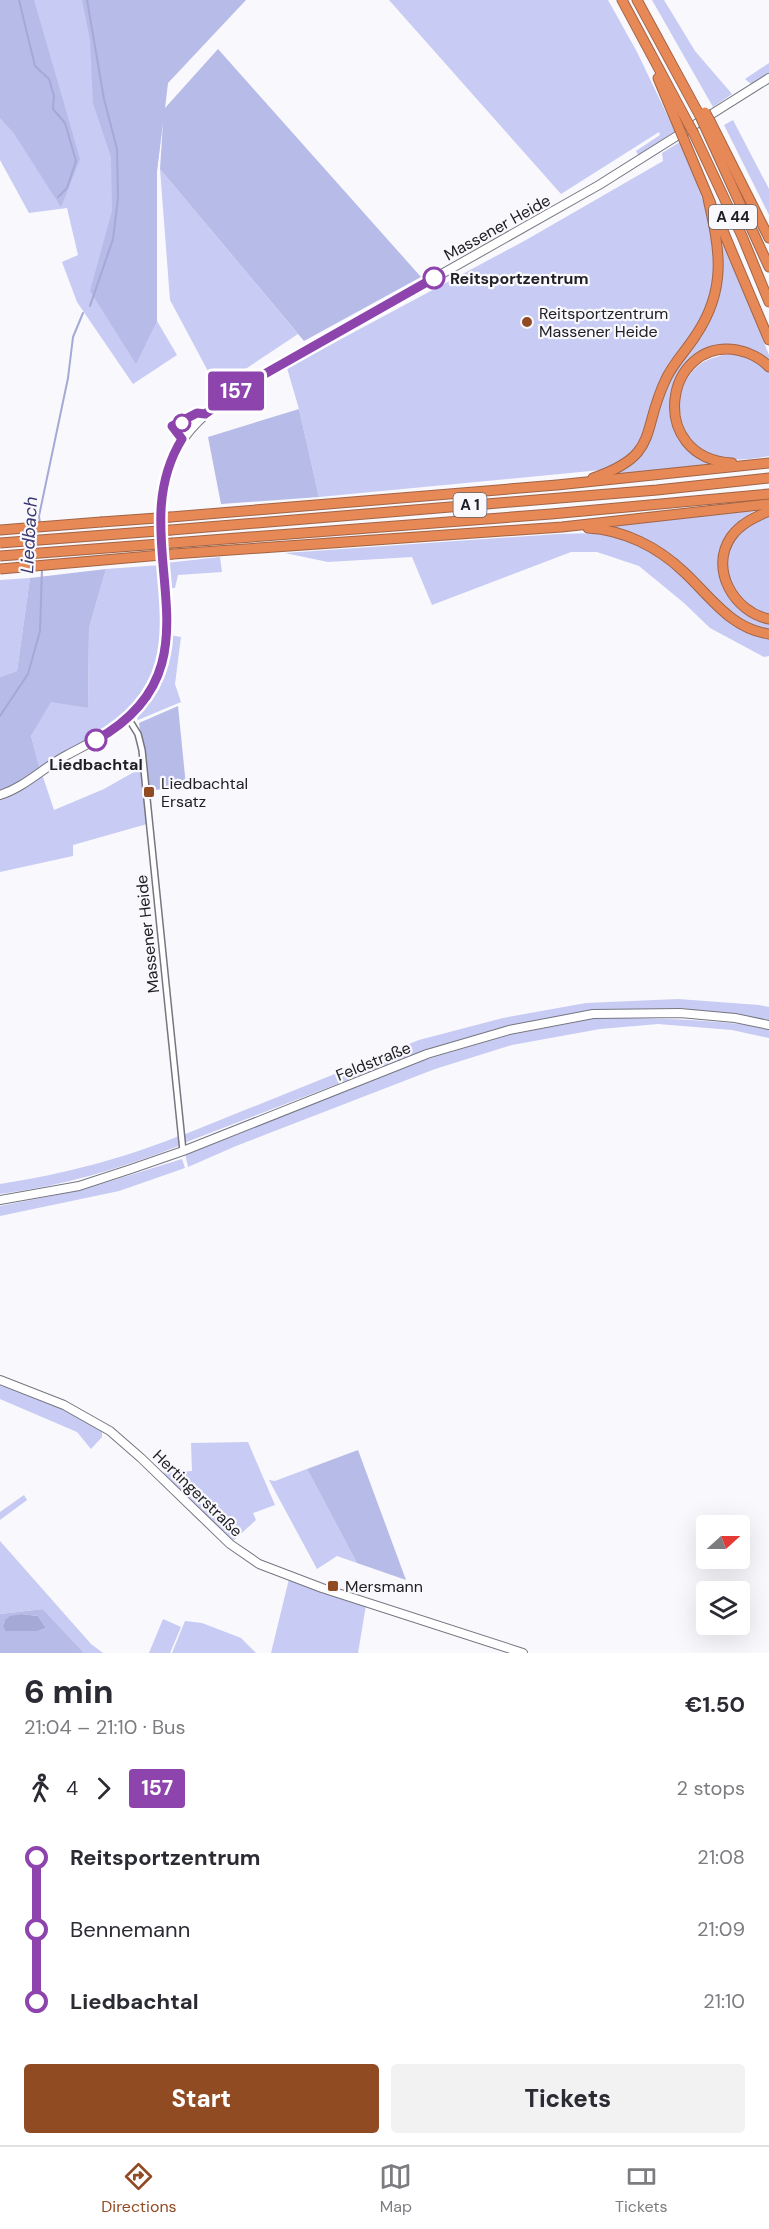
<!DOCTYPE html>
<html lang="en">
<head>
<meta charset="utf-8">
<style>
	body { margin:0; font-family:"DM Sans",sans-serif; background:#f2f2f3; color:#2b2b33; height:100vh; display:flex; flex-direction:column; font-size:22px; white-space:nowrap }
	* { box-sizing:border-box; margin:0 }
	p { font-size:20px; color:#7c7c81 }
	.icon { flex:none; width:33px; height:33px; fill:none; stroke:currentColor; stroke-width:2; stroke-linecap:round; stroke-linejoin:round }
	.map { position:relative; height:1653px; overflow:hidden }
	.details { display:flex; flex-direction:column; background:#fff; flex:1 }
	.details>* { flex:none }
	.badge { padding:0 12px; border-radius:4px; font-size:21px; line-height:39px }
	.needle { width:39px; rotate:69deg }
	.fabs { position:absolute; left:696px; top:1515px; display:grid; gap:12px }
	.fabs a { display:grid; place-items:center; width:54px; height:54px; border-radius:6px; background:#fff; box-shadow:0 6px 24px #0002; font-size:30px }
	.map>.badge { position:absolute; translate:-50% -50%; box-shadow:0 0 0 3px #fff }
	.legs { display:flex; align-items:center; gap:9px; height:66px; padding:0 24px; font-size:20px }
	.legs p { margin-inline-start:auto }
	.headline { display:flex; align-items:center; justify-content:space-between; height:102px; padding:0 24px }
	h1 { font-size:33px; font-weight:800; line-height:45px }
	.action { display:flex; gap:12px; margin-top:auto; padding:12px 24px }
	.action a { flex:1; height:69px; border-radius:6px; background:#914b23; color:#fff; font-size:24px; font-weight:800; line-height:69px; text-align:center }
	.action a+a { background:#f2f2f3; color:#2b2b33 }
	ul { padding:0 24px; list-style:none }
	li { display:flex; align-items:center; gap:21px; height:72px; font-size:22px }
	li i { display:grid; place-items:center; width:9px; height:100%; margin:0 8px; background:currentColor }
	li i::after { content:''; width:15px; height:15px; margin:-8px; border:4px solid; border-radius:50%; background:#fff }
	li p { margin-inline-start:auto }
	li:first-child i { background:linear-gradient(#0000 50%,currentColor 0) }
	li:last-child i { background:linear-gradient(currentColor 50%,#0000 0) }
	.menu { display:flex; justify-content:space-around; align-items:center; height:84px; border-top:2px solid #e1e1e2; background:#fff; font-size:16px; color:#7c7c81 }
	.menu a { display:grid; justify-items:center; gap:3px }
	.menu .current { color:#914b23 }
	.map>svg:first-child { display:block }
</style>
</head>
<body>
<div class="map">
<svg width="769" height="1653" viewBox="0 0 769 1653">
	<rect width="100%" height="100%" fill="#f8f8fd"/>
	<!-- green -->
	<g fill="#c8cbf3">
		<path d="M 0,0 L 143,0 L 168,79 L 157,171 L 157,321 L 177,355 L 133,384 L 77,302 L 62,262 L 78,255 L 67,208 L 29,213 L 0,160 Z"/>
		<path d="M 389,0 L 608,0 L 637,52 L 675,131 L 638,155 L 636,151 L 660,135 L 659,132 L 561,194 Z"/>
		<path d="M 652,0 L 664,0 L 695,51 L 732,94 L 713,107 Z"/>
		<path d="M 769,63 L 769,73 L 751,84 L 745,79 Z"/>
		<path d="M 733,120 L 769,189 L 769,215 L 724,125 Z"/>
		<path d="M 680,142 C 700,190 729,254 706,306 C 701,318 694,331 686,342 C 679,351 669,361 664,371 C 651,399 651,438 625,458 C 618,464 609,467 601,470 L 319,497 L 299,409 L 287,368 L 526,240 L 663,161 L 662,153 Z"/>
		<path d="M 160,169 L 298,334 L 217,388 L 170,300 Z"/>
		<path d="M 725,245 L 769,355 L 769,361 L 711,350 L 675,383 L 682,440 L 725,466 L 614,476 L 630,465 L 666,383 L 697,338 L 721,279 L 722,246 Z"/>
		<path d="M 728,354 C 745,356 758,359 769,373 L 769,456 C 750,460 728,462 710,454 C 674,438 669,385 702,363 C 710,358 719,356 728,354 Z"/>
		<path d="M 754,511 C 741,519 728,530 722,544 C 708,579 735,615 769,622 L 769,632 L 739,620 L 716,602 L 685,569 L 605,528 L 605,525 Z"/>
		<path d="M 769,514 L 769,616 C 735,607 711,565 737,534 C 744,526 759,520 769,514 Z"/>
		<path d="M 596,533 C 619,536 641,544 660,557 C 698,581 720,633 769,638 L 769,656 L 764,657 L 710,628 L 684,603 L 639,566 L 597,552 L 571,552 L 432,605 L 412,557 L 328,562 L 285,553 L 558,534 Z"/>
		<path d="M 220,557 L 222,572 L 178,575 L 175,588 L 168,588 L 166,563 Z"/>
		<path d="M 161,565 C 165,618 170,676 127,716 C 107,735 65,755 40,769 L 31,736 L 51,701 L 88,708 L 89,628 L 106,569 Z"/>
		<path d="M 30,578 L 17,671 L 0,677 L 0,580 Z"/>
		<path d="M 170,635 L 181,637 L 175,684 L 181,702 L 138,720 L 136,716 L 148,701 Z"/>
		<path d="M 141,768 L 147,824 L 73,845 L 73,856 L 0,872 L 0,797 L 42,774 L 54,810 L 104,789 Z"/>
		<path d="M 678,999 L 759,1005 L 769,1007 L 769,1020 L 680,1008 L 589,1011 L 508,1026 L 426,1050 L 184,1143 L 183,1135 L 419,1040 L 503,1018 L 586,1003 Z"/>
		<path d="M 597,1018 C 655,1018 711,1019 769,1028 L 769,1038 L 732,1030 L 658,1024 L 600,1029 L 512,1045 L 435,1069 L 236,1146 L 188,1167 L 185,1153 L 428,1059 L 509,1035 Z"/>
		<path d="M 179,1136 L 181,1145 C 122,1168 63,1186 0,1194 L 0,1184 C 63,1174 119,1160 179,1136 Z"/>
		<path d="M 182,1159 L 185,1168 L 119,1191 L 0,1216 L 0,1206 L 82,1190 Z"/>
		<path d="M 0,1384 C 26,1393 83,1412 102,1431 L 102,1437 L 91,1449 L 77,1432 L 0,1399 Z"/>
		<path d="M 248,1442 L 275,1505 L 253,1513 L 256,1520 L 232,1542 L 160,1473 L 192,1471 L 191,1443 Z"/>
		<path d="M 307,1469 L 357,1563 L 337,1556 L 317,1569 L 269,1480 L 275,1481 Z"/>
		<path d="M 24,1495 L 27,1500 L 0,1520 L 0,1512 Z"/>
		<path d="M 0,1541 L 91,1644 L 103,1653 L 84,1653 L 43,1609 L 0,1614 Z"/>
		<path d="M 289,1579 L 366,1605 L 358,1653 L 271,1653 Z"/>
		<path d="M 163,1619 L 181,1627 L 170,1653 L 149,1653 Z"/>
		<path d="M 185,1621 L 202,1623 L 241,1638 L 256,1653 L 172,1653 Z"/>
	</g>
	<!-- forest -->
	<g fill="#b7bbe8" fill-rule="evenodd">
		<path d="M 0,0 L 34,0 L 80,159 L 61,207 L 13,132 L 0,118 Z"/>
		<path d="M 82,0 L 246,0 L 168,83 L 165,108 L 218,49 L 421,277 L 304,341 L 160,169 L 163,122 L 157,171 L 157,321 L 136,364 L 90,291 L 112,211 L 111,157 L 93,103 L 90,40 Z"/>
		<path d="M 299,409 L 319,497 L 221,504 L 208,437 Z"/>
		<path d="M 106,569 L 89,628 L 88,708 L 51,702 L 31,736 L 40,769 L 16,785 L 0,792 L 0,677 L 17,671 L 30,578 Z"/>
		<path d="M 178,706 L 186,786 L 147,791 L 139,723 Z"/>
		<path d="M 358,1450 L 406,1580 L 357,1563 L 307,1469 Z"/>
		<path d="M 43,1609 L 84,1653 L 0,1653 L 0,1614 ZM 21,1614 L 38,1616 L 46,1628 L 38,1631 L 5,1631 C 0,1618 11,1616 21,1614 Z"/>
	</g>
	<!-- water -->
	<path fill="#a5a9d5" d="M 21,1614 L 38,1616 L 46,1628 L 38,1631 L 5,1631 L 3,1626 L 5,1620 L 10,1616 Z"/>
	<g fill="none" stroke-linecap="round" stroke-linejoin="round">
		<!-- stream -->
		<g stroke="#a5a9d5" stroke-width="2">
			<path d="M 19,0 L 35,66 L 49,79 L 54,96 L 53,109 L 65,123 L 76,161 L 67,188 L 58,197"/>
			<path d="M 87,0 L 104,99 L 117,149 L 118,198 L 113,239 L 90,306"/>
			<path d="M 40,524 L 39,516 L 68,378 L 73,337 L 83,313"/>
			<path d="M 0,716 L 28,674 L 40,631 L 42,569"/>
		</g>
		<!-- street casing -->
		<g stroke="#757680" stroke-width="8">
			<g id="street">
				<path d="M 182,439 L 172,426 L 197,413 L 205,414"/>
				<path d="M 128,718 L 138,734 L 142,750 L 183,1151"/>
			</g>
		</g>
		<!-- secondary casing -->
		<g stroke="#757680" stroke-width="10">
			<g id="secondary">
				<path d="M 0,795 C 25,787 44,767 67,755 C 95,740 125,727 145,701 C 161,679 166,654 167,628 C 168,597 162,567 161,536 C 157,458 184,424 247,384 L 599,185 L 769,78"/>
				<path d="M 0,1200 L 79,1186 L 131,1169 L 183,1151 L 427,1054 L 509,1030 L 593,1014 L 680,1013 L 735,1018 L 769,1025"/>
				<path d="M 0,1380 L 64,1405 L 110,1431 L 141,1458 L 230,1544 L 259,1564 L 322,1588 L 523,1653"/>
			</g>
		</g>
		<!-- highway casing -->
		<g stroke="#a16446" stroke-width="11">
			<g id="highway">
				<path d="M 622,0 L 688,123"/>
				<path d="M 637,0 L 700,116"/>
				<path d="M 658,78 L 679,128"/>
				<path d="M 711,123 L 769,238"/>
				<path d="M 705,127 L 769,267"/>
				<path d="M 694,134 L 742,236 L 769,302"/>
				<path d="M 684,140 L 711,204"/>
				<path d="M 718,219 L 769,340"/>
				<path d="M 732,463 C 646,458 664,338 737,350 C 748,352 761,358 769,367"/>
				<path d="M 593,478 C 660,455 641,432 665,381 C 672,364 686,351 696,335 C 727,289 720,250 708,199"/>
				<path d="M 769,511 C 755,517 740,524 731,537 C 709,569 734,612 769,619"/>
				<path d="M 171,517 L 557,485 L 769,463"/>
				<path d="M 588,528 C 624,530 658,547 684,572 C 710,596 731,629 769,634"/>
				<path d="M 0,530 L 101,522"/>
				<path d="M 171,530 L 657,490 L 769,478"/>
				<path d="M 173,543 L 551,514 L 769,494"/>
				<path d="M 173,554 L 562,527 L 769,504"/>
			</g>
		</g>
		<!-- street -->
		<use href="#street" stroke="#fff" stroke-width="5"/>
		<!-- secondary -->
		<use href="#secondary" stroke="#fff" stroke-width="8"/>
		<!-- highway -->
		<use href="#highway" stroke="#e78957" stroke-width="9"/>
		<!-- highway-bridge casing -->
		<g stroke="#a16446" stroke-width="11" stroke-linecap="butt">
			<g id="highway-bridge">
				<path d="M 705,112 L 711,123"/>
				<path d="M 700,116 L 705,127"/>
				<path d="M 688,123 L 694,134"/>
				<path d="M 679,128 L 684,140"/>
				<path d="M 101,522 L 171,517"/>
				<path d="M 0,543 L 171,530"/>
				<path d="M 0,556 L 173,543"/>
				<path d="M 0,569 L 173,554"/>
			</g>
		</g>
		<!-- highway-bridge -->
		<use href="#highway-bridge" stroke="#e78957" stroke-width="9"/>
	</g>
	<g fill="none" stroke-linecap="round" stroke-linejoin="round">
		<!-- line-1 casing -->
		<g stroke="#fff" stroke-width="14">
			<path id="line-1" d="M 96,740 C 232,664 118,542 182,439 L 172,426 L 197,413 L 205,414 L 247,384 L 434,278"/>
		</g>
		<!-- line-1 -->
		<use href="#line-1" stroke="#8e44ad" stroke-width="9"/>
	</g>
	<!-- markers -->
	<g fill="#fff" stroke="#8e44ad" stroke-width="3">
		<circle cx="434" cy="278" r="10"/>
		<circle cx="182" cy="423" r="8"/>
		<circle cx="96" cy="740" r="10"/>
	</g>
	<g fill="#914b23" stroke="#f8f8fd" stroke-width="2">
		<circle cx="527" cy="322" r="6"/>
		<rect x="143" y="786" width="12" height="12" rx="3"/>
		<rect x="327" y="1580" width="12" height="12" rx="3"/>
	</g>
	<g text-anchor="middle" stroke-width="4.5" stroke-linejoin="round" paint-order="stroke">
		<!-- shield labels -->
		<g fill="#f8f8fd" stroke="#616166" stroke-width="1.5">
			<rect x="709" y="205" width="48" height="24" rx="4.5"/>
			<rect x="453.5" y="493" width="33" height="24" rx="4.5"/>
		</g>
		<g font-size="15" font-weight="bold" fill="#202025">
			<text x="733" y="222">A 44</text>
			<text x="470" y="510">A 1</text>
		</g>
		<!-- street labels -->
		<g font-size="16" fill="#202025" stroke="#f8f8fd">
			<text transform="translate(497 227) rotate(-29)" y="6">Massener Heide</text>
			<text transform="translate(147 934) rotate(-96)" y="6">Massener Heide</text>
			<text transform="translate(373 1061) rotate(-22)" y="6">Feldstraße</text>
			<text transform="translate(198 1493) rotate(44)" y="6">Hertingerstraße</text>
		</g>
		<!-- stop labels -->
		<g font-size="16" font-weight="bold" fill="#202025" stroke="#f8f8fd" text-anchor="start">
			<text x="450" y="284">Reitsportzentrum</text>
			<text x="96" y="770" text-anchor="middle">Liedbachtal</text>
		</g>
		<!-- poi labels -->
		<g font-size="16" fill="#202025" stroke="#f8f8fd" text-anchor="start">
			<text x="539" y="319">Reitsportzentrum<tspan x="539" dy="18">Massener Heide</tspan></text>
			<text x="161" y="789">Liedbachtal<tspan x="161" dy="18">Ersatz</tspan></text>
			<text x="345" y="1592">Mersmann</text>
		</g>
		<!-- water labels -->
		<g font-size="18" font-style="italic" fill="#38376f" stroke="#f8f8fd">
			<text transform="translate(29 535) rotate(-87)" y="6">Liedbach</text>
		</g>
	</g>
</svg>
<div class="fabs">
<a><svg class="needle" viewBox="-14 -14 28 28"><path d="M0-13l5 13h-10z" fill="#e53935"/><path d="M0 13l5-13h-10z" fill="#7c7c81"/></svg></a>
<a><svg class="icon" aria-label="layers" viewBox="0 0 24 24"><path d="M12 4l9 5-9 5-9-5zM3 14l9 5 9-5"/></svg></a>
</div>
<b class="badge" style="left:236px;top:391px;background:#8e44ad;color:#fff">157</b>
</div>
<section class="details">
<div class="headline"><div><h1>6 min</h1><p>21:04 – 21:10 · Bus</p></div><b>€1.50</b></div>
<div class="legs"><svg class="icon" aria-label="walk" viewBox="0 0 24 24"><circle cx="13" cy="4" r="2"/><path d="M13 8l-2 6 4 7M11 14l-3 7M7 12l3-4h3l4 4"/></svg>4<svg class="icon" aria-label="forward" viewBox="0 0 24 24"><path d="M9 5l7 7-7 7"/></svg><b class="badge" style="background:#8e44ad;color:#fff">157</b><p>2 stops</p></div>
<ul>
<li><i style="color:#8e44ad"></i><b>Reitsportzentrum</b><p>21:08</p></li>
<li><i style="color:#8e44ad"></i><span>Bennemann</span><p>21:09</p></li>
<li><i style="color:#8e44ad"></i><b>Liedbachtal</b><p>21:10</p></li>
</ul>
<div class="action"><a>Start</a><a>Tickets</a></div>
</section>
<nav class="menu">
<a class="current"><svg class="icon" aria-label="directions" viewBox="0 0 24 24"><path d="M12 3l9 9-9 9-9-9zM9 14v-3h6M13 9l2 2-2 2"/></svg>Directions</a>
<a><svg class="icon" aria-label="map" viewBox="0 0 24 24"><path d="M3 6l6-2 6 2 6-2v14l-6 2-6-2-6 2zM9 4v14M15 6v14"/></svg>Map</a>
<a><svg class="icon" aria-label="tickets" viewBox="0 0 24 24"><path d="M3 7h18v10H3zM15 7v10"/></svg>Tickets</a>
</nav>
</body>
</html>
